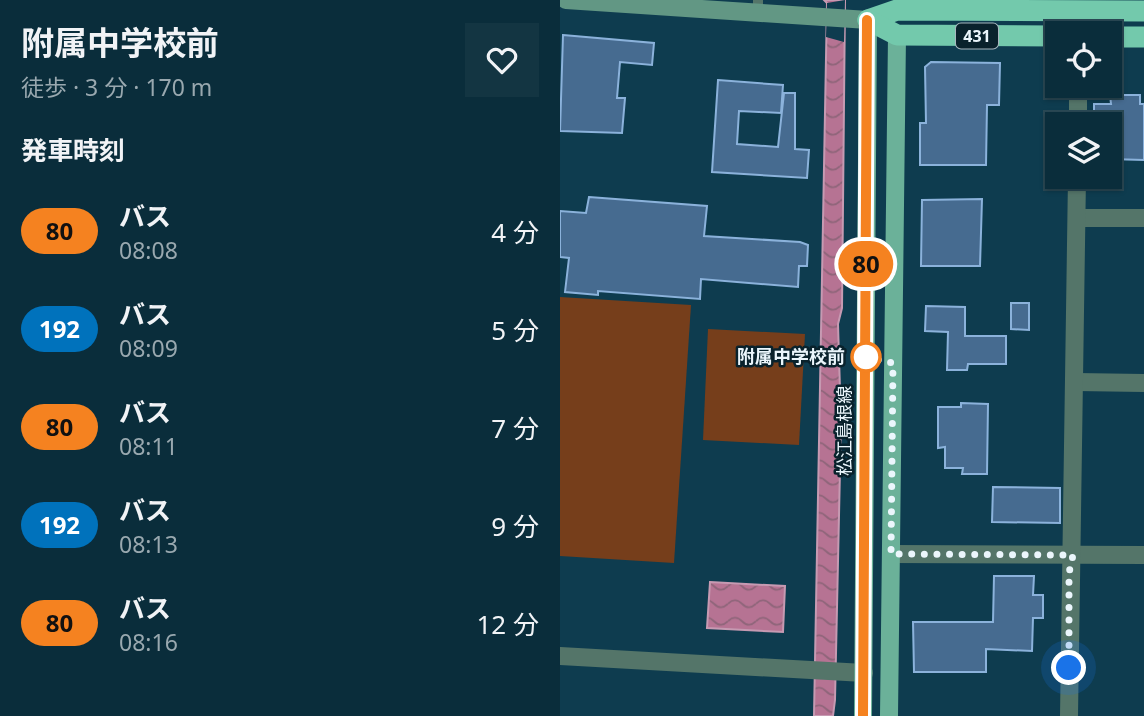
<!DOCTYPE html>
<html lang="ja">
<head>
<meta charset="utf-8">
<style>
	body { margin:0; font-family:"Noto Sans","Noto Sans JP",sans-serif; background:#133542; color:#f1f3f6; height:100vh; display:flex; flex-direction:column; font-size:26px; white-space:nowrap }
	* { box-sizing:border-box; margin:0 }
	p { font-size:23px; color:#99a8af }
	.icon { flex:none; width:38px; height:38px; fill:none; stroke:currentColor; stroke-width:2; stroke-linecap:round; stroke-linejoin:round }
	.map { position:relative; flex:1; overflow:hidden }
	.sheet { display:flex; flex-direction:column; background:#0a2d3b; width:560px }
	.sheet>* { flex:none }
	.badge { padding:0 14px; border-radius:23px; font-size:24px; line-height:46px }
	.controls { position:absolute; left:485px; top:21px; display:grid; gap:14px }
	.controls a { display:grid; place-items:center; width:77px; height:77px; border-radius:0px; background:#0a2d3b; box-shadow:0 2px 5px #0004,0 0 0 2px #2a4955; font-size:35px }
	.you { position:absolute; width:35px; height:35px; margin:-18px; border:5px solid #fff; border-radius:50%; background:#1a73e8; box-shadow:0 0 0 10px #1a73e833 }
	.map>.badge { position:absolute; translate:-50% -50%; box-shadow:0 0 0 4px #fff }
	h2 { padding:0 21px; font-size:26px; line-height:63px }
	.round { display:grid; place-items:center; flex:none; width:74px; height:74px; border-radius:0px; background:#133542 }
	.overview { display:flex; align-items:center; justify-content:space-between; height:119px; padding:0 21px }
	h1 { font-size:33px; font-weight:700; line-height:52px }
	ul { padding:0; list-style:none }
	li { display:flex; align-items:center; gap:21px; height:98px; padding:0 21px }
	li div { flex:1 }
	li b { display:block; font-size:26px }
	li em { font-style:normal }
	li .badge { min-width:77px; font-weight:700; text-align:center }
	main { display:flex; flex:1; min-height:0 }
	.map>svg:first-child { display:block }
</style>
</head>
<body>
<main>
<section class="sheet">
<div class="overview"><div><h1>附属中学校前</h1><p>徒歩 · 3 分 · 170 m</p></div><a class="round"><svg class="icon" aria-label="heart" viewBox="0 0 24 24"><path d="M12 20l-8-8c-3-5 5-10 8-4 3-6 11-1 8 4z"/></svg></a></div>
<h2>発車時刻</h2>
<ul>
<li><span class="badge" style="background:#f58220;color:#111">80</span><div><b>バス</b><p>08:08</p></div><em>4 分</em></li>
<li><span class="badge" style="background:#0072bc;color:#fff">192</span><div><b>バス</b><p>08:09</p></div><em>5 分</em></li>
<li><span class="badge" style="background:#f58220;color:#111">80</span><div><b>バス</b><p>08:11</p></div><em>7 分</em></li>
<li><span class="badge" style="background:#0072bc;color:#fff">192</span><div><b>バス</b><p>08:13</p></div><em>9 分</em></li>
<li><span class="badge" style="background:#f58220;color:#111">80</span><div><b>バス</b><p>08:16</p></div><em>12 分</em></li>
</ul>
</section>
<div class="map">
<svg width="584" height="716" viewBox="0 0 584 716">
	<defs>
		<pattern id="water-waves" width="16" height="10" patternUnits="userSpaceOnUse" patternTransform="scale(1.75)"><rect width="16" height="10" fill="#b67393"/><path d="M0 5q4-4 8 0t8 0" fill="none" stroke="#8f657a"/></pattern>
	</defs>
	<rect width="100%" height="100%" fill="#0e3c4f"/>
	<!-- park -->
	<g fill="#763e1b">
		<path d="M 0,297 L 131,305 L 114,563 L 0,556 Z"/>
		<path d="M 148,329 L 245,334 L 239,445 L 143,440 Z"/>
	</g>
	<!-- water -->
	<g fill="url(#water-waves)" stroke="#c69ab2" stroke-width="2">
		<path d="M 264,0 L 285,0 L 282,308 L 278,324 L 281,423 L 275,700 L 273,716 L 254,716 L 267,3 Z"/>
		<path d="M 150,582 L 225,586 L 223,632 L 147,628 Z"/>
	</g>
	<!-- pier -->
	<path fill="#0e3c4f" d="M 285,0 L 284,42 L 266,37 L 267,3 Z"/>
	<!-- building -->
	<g fill="#466b90" stroke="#8bb2db" stroke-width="2">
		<path d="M 3,35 L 94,43 L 92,65 L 60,62 L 57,98 L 65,98 L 62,133 L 0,131 Z"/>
		<path d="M 371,62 L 440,63 L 439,105 L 427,105 L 426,165 L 360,165 L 360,123 L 366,123 L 365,67 Z"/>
		<path d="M 158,80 L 223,85 L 221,113 L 179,111 L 177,144 L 218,147 L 224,93 L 235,93 L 235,149 L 249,150 L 247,178 L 152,172 Z"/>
		<path d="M 550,95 L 580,95 L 580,104 L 584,104 L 584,160 L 550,159 L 550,124 L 534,124 L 534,104 L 551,104 Z"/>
		<path d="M 29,197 L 147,206 L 144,236 L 240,242 L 248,245 L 247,266 L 239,266 L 238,287 L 141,279 L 140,299 L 38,291 L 38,295 L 5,292 L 9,258 L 0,257 L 0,211 L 26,213 Z"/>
		<path d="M 422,199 L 420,266 L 361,266 L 362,200 Z"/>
		<path d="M 451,303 L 469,303 L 469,330 L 451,329 Z"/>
		<path d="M 366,306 L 405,307 L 405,336 L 446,336 L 446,364 L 408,364 L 407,370 L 387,370 L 388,332 L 365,331 Z"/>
		<path d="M 401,403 L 428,404 L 427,474 L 402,474 L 403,468 L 385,468 L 385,447 L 378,448 L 378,407 L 401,407 Z"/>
		<path d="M 433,487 L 500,488 L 500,523 L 432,522 Z"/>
		<path d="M 434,576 L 474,576 L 473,595 L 483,595 L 483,618 L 473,618 L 472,651 L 426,649 L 426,672 L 354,672 L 353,622 L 433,622 Z"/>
	</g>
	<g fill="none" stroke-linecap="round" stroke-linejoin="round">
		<!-- lane -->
		<path stroke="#547569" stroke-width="10" d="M 198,14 L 198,0"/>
		<!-- street -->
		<g stroke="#547569" stroke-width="18">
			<path d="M 487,13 L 512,23 L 517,33"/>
			<path d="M 518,124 L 518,86"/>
			<path d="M 517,218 L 584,218"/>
			<path d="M 516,382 L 584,383"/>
			<path d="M 331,554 L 584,555"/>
			<path d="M 0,656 L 304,673"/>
			<path d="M 509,716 L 517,177"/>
		</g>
		<!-- secondary -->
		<path stroke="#629784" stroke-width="18" d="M 6,0 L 308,20"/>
		<!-- primary -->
		<g stroke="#6bb199" stroke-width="18">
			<path d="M 303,716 L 308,20"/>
			<path d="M 329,716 L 337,35"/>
		</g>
		<!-- highway -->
		<g stroke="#73c9ac" stroke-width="21">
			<path d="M 308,20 L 337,10 L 584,11"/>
			<path d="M 308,20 L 337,35 L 497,36"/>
			<path d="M 550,37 L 584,37"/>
		</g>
	</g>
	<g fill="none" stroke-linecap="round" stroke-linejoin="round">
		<!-- line casing -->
		<g stroke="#fff" stroke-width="16">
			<path id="line" d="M 303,716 L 307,20"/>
		</g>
		<!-- line -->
		<use href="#line" stroke="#f58220" stroke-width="10"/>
		<!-- walk -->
		<path stroke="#ebf6fc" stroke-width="7" stroke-dasharray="0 12.6" d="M 306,357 L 333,363 L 331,554 L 513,555 L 509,573 L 509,668"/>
	</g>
	<!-- markers -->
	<circle fill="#fff" stroke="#f58220" stroke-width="3.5" cx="306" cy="357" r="14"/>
	<g text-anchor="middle" stroke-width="5" stroke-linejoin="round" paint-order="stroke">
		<!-- shield labels -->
		<rect fill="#09222c" stroke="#a7b6be" stroke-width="2" x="396" y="23.5" width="42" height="25" rx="5"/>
		<g font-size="16" font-weight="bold" fill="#ebf6fc">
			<text x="417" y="42">431</text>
		</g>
		<!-- stop labels -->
		<g font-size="18" font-weight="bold" fill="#ebf6fc" stroke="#09222c" text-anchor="end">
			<text x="285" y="363">附属中学校前</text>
		</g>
		<!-- street labels -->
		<g font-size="18" fill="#ebf6fc" stroke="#09222c">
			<text transform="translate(285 431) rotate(-90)" y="6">松江島根線</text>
		</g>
	</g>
</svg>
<div class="controls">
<a><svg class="icon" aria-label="locate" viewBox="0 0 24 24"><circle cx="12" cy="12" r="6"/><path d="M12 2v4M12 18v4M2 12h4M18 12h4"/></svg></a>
<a><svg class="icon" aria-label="layers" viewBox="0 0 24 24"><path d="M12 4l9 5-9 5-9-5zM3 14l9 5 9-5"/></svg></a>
</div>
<div class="you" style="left:509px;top:668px"></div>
<b class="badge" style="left:306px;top:264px;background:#f58220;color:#111">80</b>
</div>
</main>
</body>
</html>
